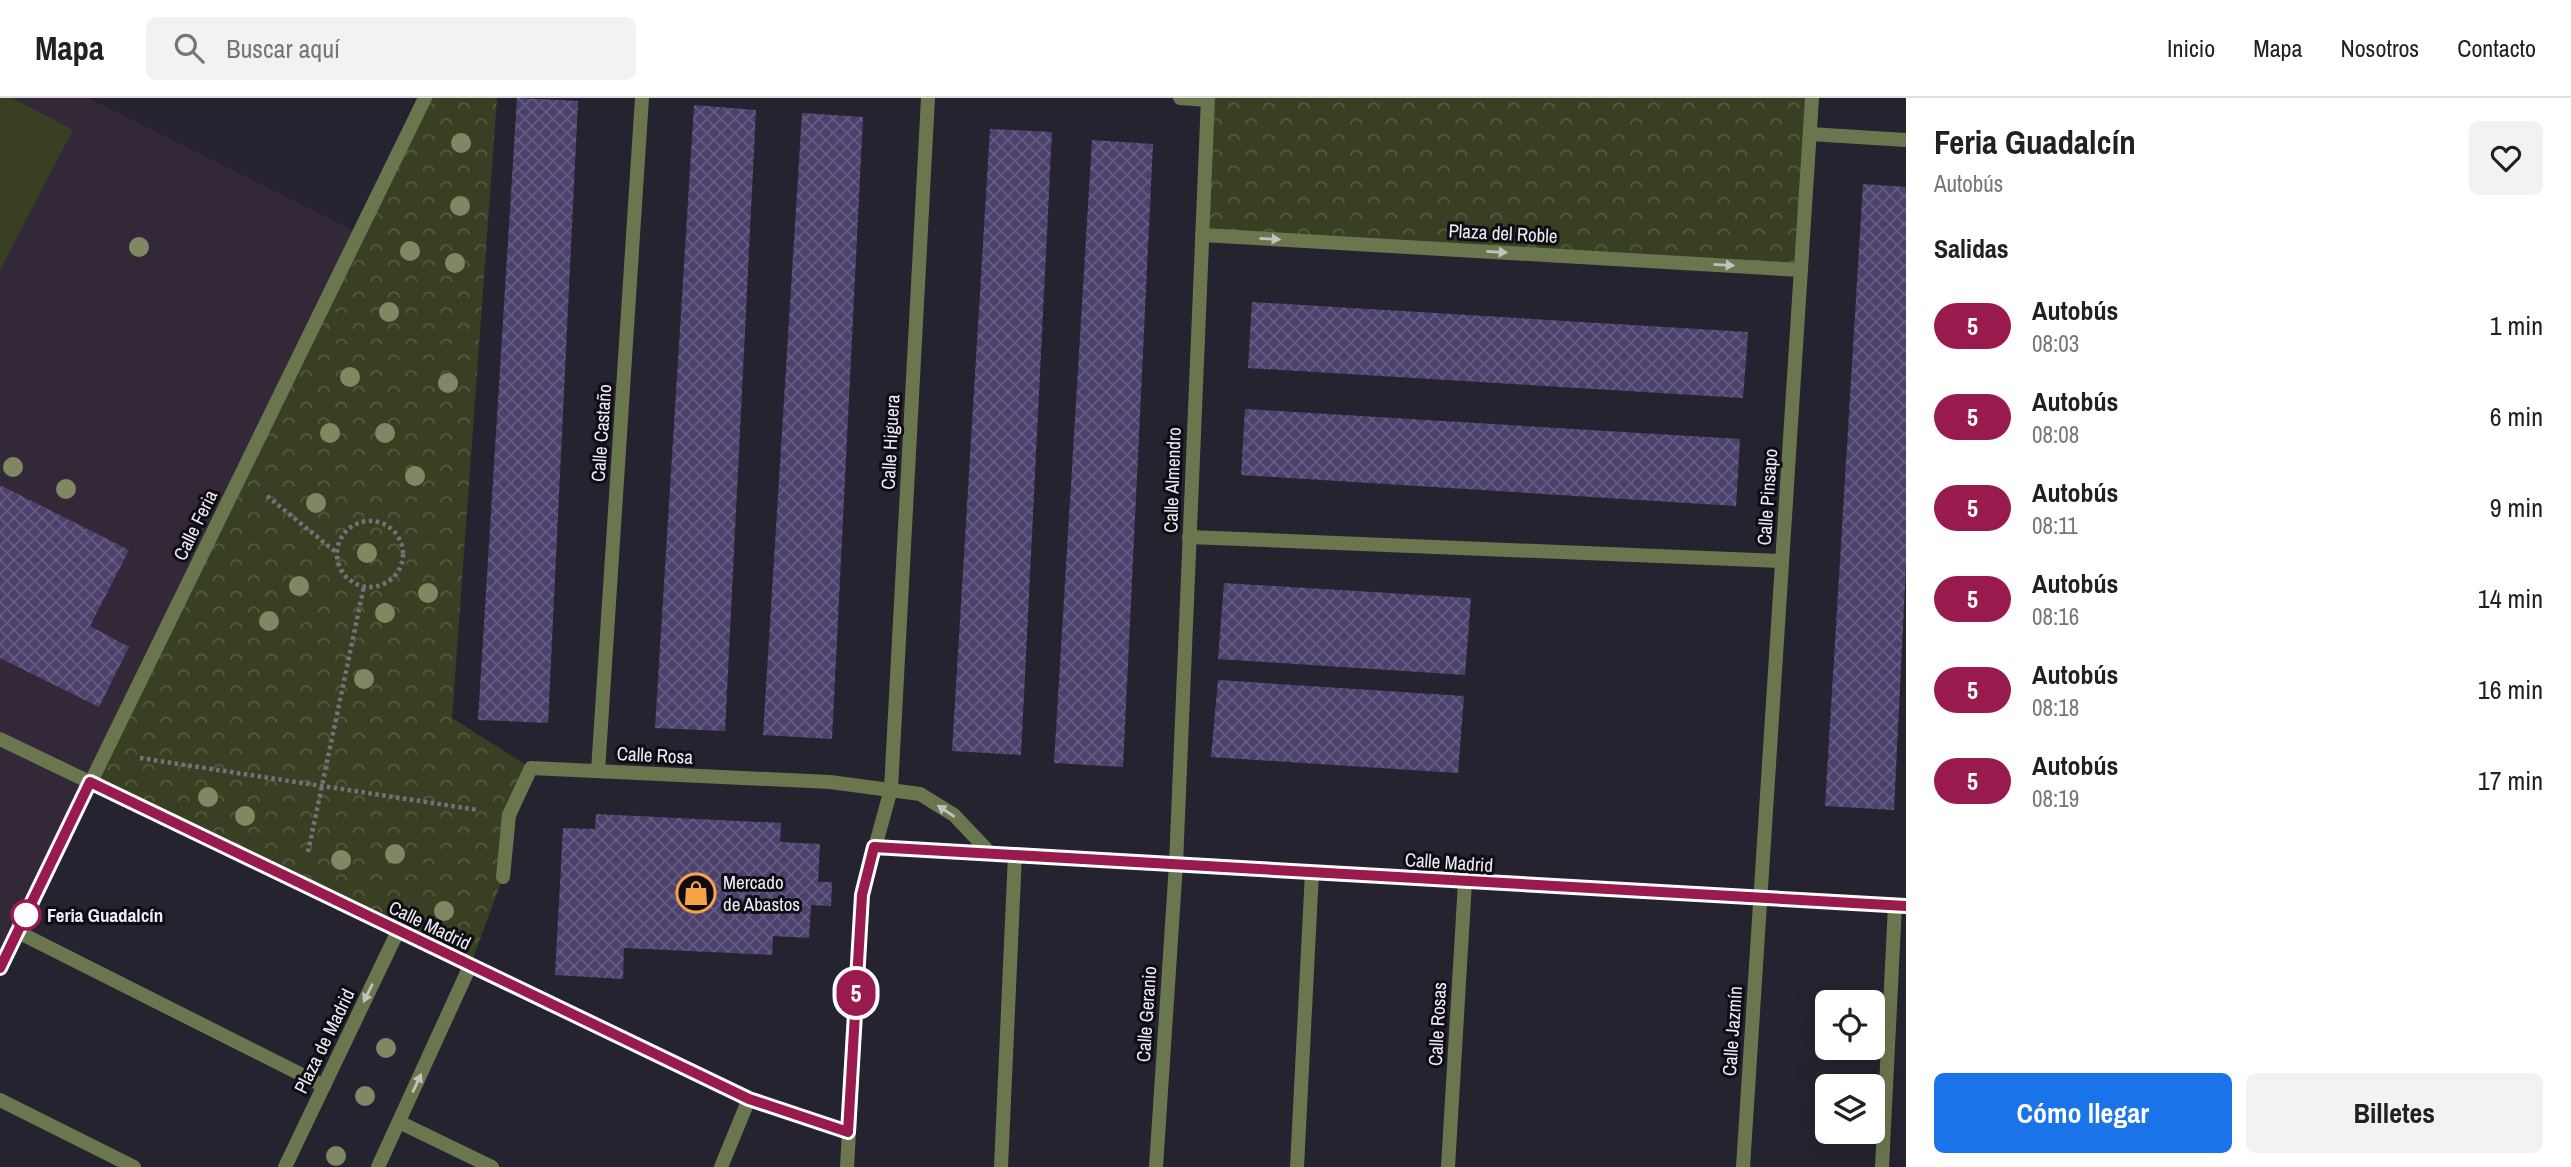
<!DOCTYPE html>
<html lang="es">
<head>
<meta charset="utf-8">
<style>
	body { margin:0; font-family:"Archivo Narrow",sans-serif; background:#f2f2f2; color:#202124; height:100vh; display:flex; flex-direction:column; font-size:26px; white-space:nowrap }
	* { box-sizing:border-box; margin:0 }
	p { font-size:23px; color:#757577 }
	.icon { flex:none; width:38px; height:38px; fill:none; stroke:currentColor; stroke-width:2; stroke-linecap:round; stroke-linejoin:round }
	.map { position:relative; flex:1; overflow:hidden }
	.details { display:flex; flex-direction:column; background:#fff; width:665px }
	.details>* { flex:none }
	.badge { padding:0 14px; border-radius:23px; font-size:24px; line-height:46px }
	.controls { position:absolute; left:1815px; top:892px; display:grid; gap:14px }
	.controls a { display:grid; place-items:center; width:70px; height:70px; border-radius:10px; background:#fff; box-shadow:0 7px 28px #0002; font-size:35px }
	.map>.badge { position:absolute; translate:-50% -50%; box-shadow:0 0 0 4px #fff }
	h2 { padding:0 28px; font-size:26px; line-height:63px }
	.round { display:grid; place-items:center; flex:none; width:74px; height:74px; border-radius:10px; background:#f2f2f2 }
	.headline { display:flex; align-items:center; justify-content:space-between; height:119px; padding:0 28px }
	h1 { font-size:33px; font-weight:700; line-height:52px }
	.primary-button { display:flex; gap:14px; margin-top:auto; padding:14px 28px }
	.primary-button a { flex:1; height:80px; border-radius:10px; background:#1a73e8; color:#fff; font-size:28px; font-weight:700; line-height:80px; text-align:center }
	.primary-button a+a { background:#f2f2f2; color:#202124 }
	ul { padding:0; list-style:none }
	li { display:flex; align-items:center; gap:21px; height:91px; padding:0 28px }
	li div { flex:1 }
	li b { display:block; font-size:26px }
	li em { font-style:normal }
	li .badge { min-width:77px; font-weight:700; text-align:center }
	header { display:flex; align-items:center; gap:42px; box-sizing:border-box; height:98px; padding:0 35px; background:#fff; border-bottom:2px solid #e0e0e0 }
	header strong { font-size:33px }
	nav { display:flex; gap:38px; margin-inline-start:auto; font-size:24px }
	.search { width:490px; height:63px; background:#f2f2f2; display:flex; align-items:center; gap:18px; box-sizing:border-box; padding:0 24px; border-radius:10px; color:#757577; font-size:26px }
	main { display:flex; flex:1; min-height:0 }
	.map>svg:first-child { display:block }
</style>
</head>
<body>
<header>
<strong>Mapa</strong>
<div class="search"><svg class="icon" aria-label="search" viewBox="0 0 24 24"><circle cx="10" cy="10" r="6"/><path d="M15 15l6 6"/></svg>Buscar aquí</div>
<nav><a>Inicio</a><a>Mapa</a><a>Nosotros</a><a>Contacto</a></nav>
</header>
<main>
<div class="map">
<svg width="1906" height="1069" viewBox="0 0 1906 1069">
	<defs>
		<pattern id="park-crowns" width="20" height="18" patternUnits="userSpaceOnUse" patternTransform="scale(1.75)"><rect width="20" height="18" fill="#383f22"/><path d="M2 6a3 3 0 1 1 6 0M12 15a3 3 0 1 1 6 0" fill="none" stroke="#555b43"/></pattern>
		<pattern id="building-cross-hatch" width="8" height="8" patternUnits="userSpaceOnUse" patternTransform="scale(1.75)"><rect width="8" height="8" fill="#4c406c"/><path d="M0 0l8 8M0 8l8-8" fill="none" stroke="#665c82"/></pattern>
	</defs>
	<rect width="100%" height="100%" fill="#262330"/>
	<!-- education -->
	<path fill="#332837" d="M 0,0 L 88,0 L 358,135 L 0,870 Z"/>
	<!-- green -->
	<path fill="#383f22" d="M 0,0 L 12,0 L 73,32 L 0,172 Z"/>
	<!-- park -->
	<g fill="url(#park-crowns)">
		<path d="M 425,0 L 497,0 L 452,620 L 531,670 L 509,717 L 503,779 L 470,868 L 90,684 Z"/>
		<path d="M 1208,0 L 1812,0 L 1801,172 L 1202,137 Z"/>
	</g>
	<!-- building -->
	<g fill="url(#building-cross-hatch)">
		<path d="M 517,0 L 578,3 L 548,625 L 478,622 Z"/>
		<path d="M 694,7 L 756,12 L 725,633 L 655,630 Z"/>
		<path d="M 802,15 L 863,19 L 832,641 L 763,637 Z"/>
		<path d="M 990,31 L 1052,34 L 1021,657 L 952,653 Z"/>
		<path d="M 1092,42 L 1153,46 L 1123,669 L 1054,665 Z"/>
		<path d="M 1863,86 L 1906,89 L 1906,467 L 1894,712 L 1825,708 Z"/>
		<path d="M 1252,204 L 1748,234 L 1743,300 L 1248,270 Z"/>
		<path d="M 1245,311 L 1740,341 L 1736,408 L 1241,377 Z"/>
		<path d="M 0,387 L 129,452 L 90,528 L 129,549 L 99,609 L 0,560 Z"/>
		<path d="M 1224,485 L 1471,500 L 1465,577 L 1218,561 Z"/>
		<path d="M 1218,582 L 1464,598 L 1458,675 L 1211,659 Z"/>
		<path d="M 596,716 L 781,725 L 780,744 L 820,746 L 818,784 L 832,784 L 831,808 L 811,807 L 809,840 L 773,838 L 772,857 L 624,850 L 623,881 L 555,877 L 563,730 L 595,731 Z"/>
	</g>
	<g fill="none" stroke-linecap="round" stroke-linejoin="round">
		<!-- path -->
		<g stroke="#73717c" stroke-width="4.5" stroke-dasharray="3.5 3.5" stroke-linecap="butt">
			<path d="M 267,398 L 337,455"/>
			<circle cx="370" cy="456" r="33"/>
			<path d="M 140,660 L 478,712"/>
			<path d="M 308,754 L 364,488"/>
		</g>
		<!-- service -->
		<g stroke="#6a764e" stroke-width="14">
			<path d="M 1001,1069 L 1015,756"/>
			<path d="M 1297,1069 L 1312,774"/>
			<path d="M 1882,1069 L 1895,807"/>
		</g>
		<!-- pedestrian -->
		<g stroke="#6a764e" stroke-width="14">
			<path d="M 18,834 L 324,988"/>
			<path d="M 399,1024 L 492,1069"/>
		</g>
		<!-- minor -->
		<g stroke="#6a764e" stroke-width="14">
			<path d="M 1180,0 L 1208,2"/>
			<path d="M 1810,36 L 1906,42"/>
			<path d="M 1202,137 L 1801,172"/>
			<path d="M 1189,439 L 1782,463"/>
			<path d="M 0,641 L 749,1001 L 848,1034"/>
			<path d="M 598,673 L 642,0"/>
			<path d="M 874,749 L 1906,808"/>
			<path d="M 503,779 L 509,717 L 531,670 L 830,684 L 920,696 L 954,717 L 989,754"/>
			<path d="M 0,870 L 425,0"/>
			<path d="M 0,1002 L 134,1069"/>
			<path d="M 285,1069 L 398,833"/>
			<path d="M 378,1069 L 470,868"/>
			<path d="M 721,1069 L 749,1001"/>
			<path d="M 847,1069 L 862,797 L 891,691 L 928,0"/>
			<path d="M 1156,1069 L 1176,766 L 1208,0"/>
			<path d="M 1448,1069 L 1465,784"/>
			<path d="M 1743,1069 L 1812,0"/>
		</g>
	</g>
	<!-- trees -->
	<g fill="#808863">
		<circle cx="461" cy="45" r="10"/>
		<circle cx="460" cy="108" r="10"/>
		<circle cx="139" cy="149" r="10"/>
		<circle cx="410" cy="153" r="10"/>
		<circle cx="455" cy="165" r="10"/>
		<circle cx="389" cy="214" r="10"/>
		<circle cx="350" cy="279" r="10"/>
		<circle cx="448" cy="285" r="10"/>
		<circle cx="330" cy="335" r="10"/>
		<circle cx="385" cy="335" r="10"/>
		<circle cx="13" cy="369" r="10"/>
		<circle cx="415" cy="378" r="10"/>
		<circle cx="66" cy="391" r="10"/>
		<circle cx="316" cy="405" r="10"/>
		<circle cx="367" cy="455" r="10"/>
		<circle cx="299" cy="488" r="10"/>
		<circle cx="428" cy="495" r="10"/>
		<circle cx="385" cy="515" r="10"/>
		<circle cx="269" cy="523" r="10"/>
		<circle cx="364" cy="581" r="10"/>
		<circle cx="208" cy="699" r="10"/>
		<circle cx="245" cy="718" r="10"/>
		<circle cx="395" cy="756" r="10"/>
		<circle cx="341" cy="762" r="10"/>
		<circle cx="444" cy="813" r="10"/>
		<circle cx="386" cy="950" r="10"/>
		<circle cx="365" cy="998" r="10"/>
		<circle cx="336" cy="1058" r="10"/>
	</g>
	<!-- one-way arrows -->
	<defs><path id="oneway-solid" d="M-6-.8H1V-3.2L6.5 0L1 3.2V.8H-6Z" transform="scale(1.75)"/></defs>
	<g fill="#c0c3bb">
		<use href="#oneway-solid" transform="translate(1270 141) rotate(3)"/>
		<use href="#oneway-solid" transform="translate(1497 154) rotate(3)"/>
		<use href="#oneway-solid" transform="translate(1724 167) rotate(3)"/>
		<use href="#oneway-solid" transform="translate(946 713) rotate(-146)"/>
		<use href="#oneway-solid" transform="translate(368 895) rotate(116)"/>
		<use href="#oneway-solid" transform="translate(417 985) rotate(-65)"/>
	</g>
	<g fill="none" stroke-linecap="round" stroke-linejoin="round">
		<!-- line casing -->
		<g stroke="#fff" stroke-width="16">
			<path id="line" d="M 0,870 L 90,684 L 749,1001 L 848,1034 L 862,797 L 874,749 L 1906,808"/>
		</g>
		<!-- line -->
		<use href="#line" stroke="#991b4d" stroke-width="10"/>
	</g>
	<!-- icons -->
	<defs>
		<g id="shop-ring" transform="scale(2.0125)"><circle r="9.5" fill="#0f0d13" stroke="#f6a246" stroke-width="1.5"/><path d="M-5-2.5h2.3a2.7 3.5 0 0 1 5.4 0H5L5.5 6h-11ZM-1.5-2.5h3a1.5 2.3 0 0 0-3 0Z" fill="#f6a246"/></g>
	</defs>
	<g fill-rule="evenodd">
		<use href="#shop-ring" x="696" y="795"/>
	</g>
	<!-- markers -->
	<circle fill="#fff" stroke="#991b4d" stroke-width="3.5" cx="26" cy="817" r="14"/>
	<g text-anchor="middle" stroke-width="6" stroke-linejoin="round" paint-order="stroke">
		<!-- street labels -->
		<g font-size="19" fill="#eeecf5" stroke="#0f0d13">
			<text transform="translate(1503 135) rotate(3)" y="7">Plaza del Roble</text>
			<text transform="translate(601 335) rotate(-86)" y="7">Calle Castaño</text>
			<text transform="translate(890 344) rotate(-87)" y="7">Calle Higuera</text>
			<text transform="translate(1172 382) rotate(-88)" y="7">Calle Almendro</text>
			<text transform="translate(1767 399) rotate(-86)" y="7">Calle Pinsapo</text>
			<text transform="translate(195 427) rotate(-64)" y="7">Calle Feria</text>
			<text transform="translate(655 657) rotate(3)" y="7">Calle Rosa</text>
			<text transform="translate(1449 764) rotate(4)" y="7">Calle Madrid</text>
			<text transform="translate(430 827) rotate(26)" y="7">Calle Madrid</text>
			<text transform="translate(1146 916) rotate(-86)" y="7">Calle Geranio</text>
			<text transform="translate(1437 926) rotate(-87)" y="7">Calle Rosas</text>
			<text transform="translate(1732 933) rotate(-86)" y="7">Calle Jazmín</text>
			<text transform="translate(324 943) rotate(-64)" y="7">Plaza de Madrid</text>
		</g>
		<!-- poi labels -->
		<g font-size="19" fill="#eeecf5" stroke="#0f0d13" text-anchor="start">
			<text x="723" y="791">Mercado<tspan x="723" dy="22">de Abastos</tspan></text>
		</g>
		<!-- stop labels -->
		<g font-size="19" font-weight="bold" fill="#eeecf5" stroke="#0f0d13" text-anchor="start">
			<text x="47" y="824">Feria Guadalcín</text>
		</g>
	</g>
</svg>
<div class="controls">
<a><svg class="icon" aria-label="locate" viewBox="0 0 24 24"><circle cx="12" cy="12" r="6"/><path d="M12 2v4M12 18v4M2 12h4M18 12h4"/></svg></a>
<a><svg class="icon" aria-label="layers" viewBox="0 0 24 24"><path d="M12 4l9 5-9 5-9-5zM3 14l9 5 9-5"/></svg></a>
</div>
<b class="badge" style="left:856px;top:895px;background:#991b4d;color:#fff">5</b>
</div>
<section class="details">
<div class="headline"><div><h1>Feria Guadalcín</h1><p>Autobús</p></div><a class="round"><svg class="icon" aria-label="heart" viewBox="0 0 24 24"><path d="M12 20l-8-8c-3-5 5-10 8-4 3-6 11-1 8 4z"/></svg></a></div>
<h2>Salidas</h2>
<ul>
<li><span class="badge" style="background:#991b4d;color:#fff">5</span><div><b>Autobús</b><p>08:03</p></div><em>1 min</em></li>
<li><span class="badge" style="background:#991b4d;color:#fff">5</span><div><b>Autobús</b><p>08:08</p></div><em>6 min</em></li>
<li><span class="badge" style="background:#991b4d;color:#fff">5</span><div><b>Autobús</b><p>08:11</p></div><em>9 min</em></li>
<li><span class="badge" style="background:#991b4d;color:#fff">5</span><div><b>Autobús</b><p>08:16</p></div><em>14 min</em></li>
<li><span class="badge" style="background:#991b4d;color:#fff">5</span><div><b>Autobús</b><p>08:18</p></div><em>16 min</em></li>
<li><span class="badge" style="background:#991b4d;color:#fff">5</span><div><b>Autobús</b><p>08:19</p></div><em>17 min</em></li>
</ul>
<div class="primary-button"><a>Cómo llegar</a><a>Billetes</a></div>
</section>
</main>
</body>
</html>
